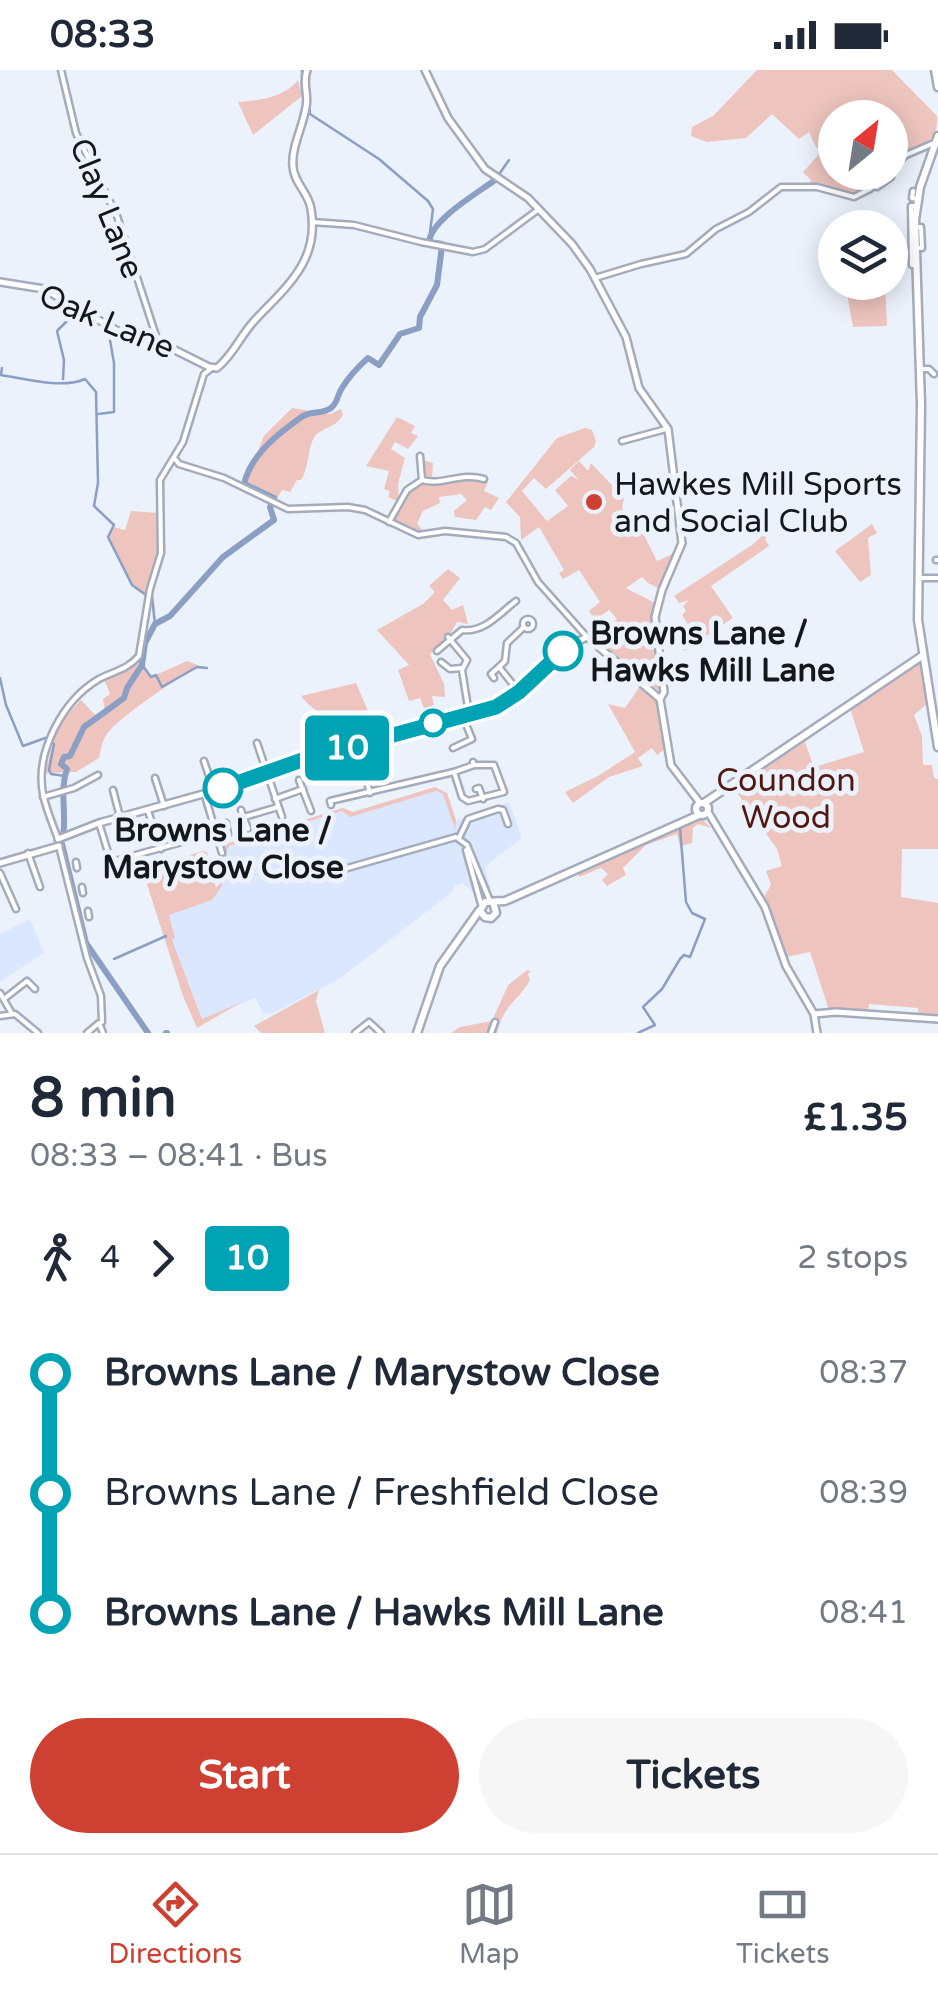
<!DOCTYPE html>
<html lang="en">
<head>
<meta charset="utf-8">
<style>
	body { margin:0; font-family:"Varela Round",sans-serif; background:#f6f6f7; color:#1f2937; height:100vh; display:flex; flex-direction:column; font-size:38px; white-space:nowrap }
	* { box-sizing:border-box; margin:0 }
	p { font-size:32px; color:#747a83 }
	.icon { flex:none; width:55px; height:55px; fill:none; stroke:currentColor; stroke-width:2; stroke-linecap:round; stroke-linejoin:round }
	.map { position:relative; height:963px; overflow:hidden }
	.details { display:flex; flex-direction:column; background:#fff; flex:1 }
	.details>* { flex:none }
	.badge { padding:0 20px; border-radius:8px; font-size:35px; line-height:65px }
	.needle { width:65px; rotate:30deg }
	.controls { position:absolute; left:818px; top:30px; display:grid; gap:20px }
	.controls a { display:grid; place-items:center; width:90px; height:90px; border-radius:50%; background:#fff; box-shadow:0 5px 25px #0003; font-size:50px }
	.map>.badge { position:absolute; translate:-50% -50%; box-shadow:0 0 0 5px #fff }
	.legs { display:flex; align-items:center; gap:15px; height:110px; padding:0 30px; font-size:32px }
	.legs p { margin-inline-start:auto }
	.summary { display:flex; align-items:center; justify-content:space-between; height:170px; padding:0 30px }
	h1 { font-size:55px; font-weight:800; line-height:75px }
	.cta { display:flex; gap:20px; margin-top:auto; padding:20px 30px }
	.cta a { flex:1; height:115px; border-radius:60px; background:#ce4132; color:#fff; font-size:40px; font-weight:800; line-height:115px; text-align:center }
	.cta a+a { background:#f6f6f7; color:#1f2937 }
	ul { padding:0 30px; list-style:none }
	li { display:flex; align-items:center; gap:35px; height:120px; font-size:38px }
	li i { display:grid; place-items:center; width:15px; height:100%; margin:0 12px; background:currentColor }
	li i::after { content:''; width:25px; height:25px; margin:-12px; border:8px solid; border-radius:50%; background:#fff }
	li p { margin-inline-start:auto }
	li:first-child i { background:linear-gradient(#0000 50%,currentColor 0) }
	li:last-child i { background:linear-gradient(currentColor 50%,#0000 0) }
	.status { display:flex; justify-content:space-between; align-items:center; height:70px; padding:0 50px; background:#fff; direction:ltr }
	.status svg { height:28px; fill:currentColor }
	.tab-bar { display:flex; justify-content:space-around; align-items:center; height:140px; border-top:2px solid #e0e1e3; background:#fff; font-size:28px; color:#747a83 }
	.tab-bar a { display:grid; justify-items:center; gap:5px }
	.tab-bar .on { color:#ce4132 }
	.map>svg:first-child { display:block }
</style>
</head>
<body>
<div class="status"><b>08:33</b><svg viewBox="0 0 49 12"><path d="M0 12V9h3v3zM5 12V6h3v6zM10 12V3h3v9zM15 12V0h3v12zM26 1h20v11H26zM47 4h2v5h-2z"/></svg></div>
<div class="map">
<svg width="938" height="963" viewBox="0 0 938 963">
	<rect width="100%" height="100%" fill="#ecf2fc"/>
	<!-- built -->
	<g fill="#dae7ff">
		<path d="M 435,717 L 447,723 L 456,750 L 509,732 L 522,768 L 488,794 L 485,800 L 491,818 L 474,823 L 462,813 L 454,816 L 451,823 L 339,909 L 271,944 L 263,943 L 255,928 L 202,949 L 161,841 L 214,825 L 228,801 L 222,775 L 343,738 L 353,742 Z"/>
		<path d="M 30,849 L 44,883 L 0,912 L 0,864 Z"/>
	</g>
	<!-- green -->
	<g fill="#eec5be">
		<path d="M 757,0 L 892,0 L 937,46 C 938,71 927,71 909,82 C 902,87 896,94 890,101 L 890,48 L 835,48 L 835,102 L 851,103 L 866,119 L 846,125 L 810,116 L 811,110 L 803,102 L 822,81 L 816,77 L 809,62 L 799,69 L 772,44 L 746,68 L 707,72 L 691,66 L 692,57 L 713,46 Z"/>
		<path d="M 298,10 L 302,26 L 253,65 L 238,32 C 259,31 285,27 298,10 Z"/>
		<path d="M 845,213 L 885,215 L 887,256 L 853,257 Z"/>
		<path d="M 292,338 L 330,344 L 341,339 L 343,345 C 336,357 327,356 317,364 C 307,373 310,397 301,410 L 297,410 L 290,422 L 282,420 L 275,432 L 244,414 L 264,366 Z"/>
		<path d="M 397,347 L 415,356 L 411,363 L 418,366 L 408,379 L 395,372 L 391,379 L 405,388 L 398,414 L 399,432 L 388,427 L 390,421 L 384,419 L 389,401 L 366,396 Z"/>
		<path d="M 585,358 L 592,360 L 596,371 L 594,377 L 546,419 L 534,408 L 522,421 L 547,451 L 568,436 L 555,420 L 571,406 L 579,410 L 570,400 L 579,391 L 588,401 L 591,393 L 624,428 L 622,438 L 638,460 L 641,459 L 657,491 L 677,482 L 660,519 L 648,513 L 642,507 L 626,518 L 655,533 L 653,552 L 659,594 L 647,599 L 647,609 L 661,611 L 661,622 L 620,593 L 594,568 L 617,549 L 609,540 L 595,550 L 589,541 L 600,532 L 579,500 L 563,509 L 559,503 L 564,500 L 539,457 L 521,470 L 520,447 L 506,432 L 557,368 Z"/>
		<path d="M 423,390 L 433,393 L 432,410 L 471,408 L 488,412 L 484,421 L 499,428 L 491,440 L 485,437 L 476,450 L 455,447 L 454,441 L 467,430 L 461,424 L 439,427 L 440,433 L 423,441 L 417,453 L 424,463 L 411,462 L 393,449 L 409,421 L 422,411 Z"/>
		<path d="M 131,441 L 159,443 L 159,480 L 147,525 L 132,515 L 108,467 L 113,457 L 125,460 Z"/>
		<path d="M 872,454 L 877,463 L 868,468 L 871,505 L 860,512 L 835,481 Z"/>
		<path d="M 769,460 L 771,462 L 765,469 L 769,476 L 711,516 L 733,548 L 684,581 L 678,573 L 692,561 L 682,545 L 686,541 L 683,536 L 689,530 L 679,533 L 674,526 L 752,475 Z"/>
		<path d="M 448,499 L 460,508 L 443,530 L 452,540 L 463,535 L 468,554 L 457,552 L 451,563 L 430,584 L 444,614 L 445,627 L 432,626 L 434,635 L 424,638 L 420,628 L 409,631 L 398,600 L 409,595 L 377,560 L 423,534 L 435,522 L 429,516 Z"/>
		<path d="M 142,590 L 151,607 L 187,591 L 200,596 C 181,605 118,648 107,664 C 102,671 101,680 99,688 L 76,702 L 45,703 L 58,655 L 81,630 L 97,647 L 105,643 L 103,629 L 110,624 L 104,609 L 119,605 Z"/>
		<path d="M 919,590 L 928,633 L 914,645 L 922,666 L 923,695 L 932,695 L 934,708 L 938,709 L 938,779 L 902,779 L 901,827 L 938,833 L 938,946 L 919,945 L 918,938 L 869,934 L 868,941 L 829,940 L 810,882 L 786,887 L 763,828 L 771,815 L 766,801 L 782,796 L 777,779 L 735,720 L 736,716 L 805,672 L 814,697 L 864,682 L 850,638 Z"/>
		<path d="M 356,613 L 368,641 L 343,644 L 351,665 L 344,667 C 330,643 315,645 301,626 Z"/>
		<path d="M 640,616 L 657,630 L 665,679 L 657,685 L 652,678 L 638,688 L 643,696 L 609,707 L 573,733 L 565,722 L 598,706 L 635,682 L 608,634 L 625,638 Z"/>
		<path d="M 435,717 L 447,723 L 456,750 L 455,759 L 443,724 L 436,721 L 350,747 L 342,741 L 229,776 L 226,783 L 232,804 L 226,811 L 224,809 L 228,800 L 222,775 L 343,738 L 353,742 Z"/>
		<path d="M 695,750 L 703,750 L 711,758 L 698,754 L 693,758 L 692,773 L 680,776 L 677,764 L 646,775 L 623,798 L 626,805 L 607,816 L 602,810 L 608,804 L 601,798 L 579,807 L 578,804 Z"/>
		<path d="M 202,781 L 207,782 L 216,818 L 222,811 L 222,816 L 212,830 L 169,845 L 175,868 L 172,870 L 202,949 L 242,932 L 197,958 L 183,926 L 143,802 Z"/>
		<path d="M 527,900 L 531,901 L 528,904 L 530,910 C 517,933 505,932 497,963 L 451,963 L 460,957 L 492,951 L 508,915 Z"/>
		<path d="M 319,920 L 316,931 L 325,963 L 261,963 L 254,956 Z"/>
	</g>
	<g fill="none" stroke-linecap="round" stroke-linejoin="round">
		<!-- stream -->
		<g stroke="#8b9ec3" stroke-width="2.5">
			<path d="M 302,0 L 302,22 L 309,29 L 310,44 L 379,89 L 428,131 L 433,139 L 430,162"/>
			<path d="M 495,110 L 509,90"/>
			<path d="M 2,298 L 1,305 C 25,309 63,319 85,309 L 96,322 L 98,413 L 94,436 L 114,455 L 108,467 L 132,515 L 146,525"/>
			<path d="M 63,309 L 64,290 L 57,261 L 76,242"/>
			<path d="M 98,344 L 114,342 L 114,293 L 110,270"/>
			<path d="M 152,526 L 155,554"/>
			<path d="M 142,595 L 151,607 L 156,605 L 162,617 L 197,597 L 207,598"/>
			<path d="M 0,608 L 6,635 L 23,676 L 48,667 L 54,674 L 49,700 L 51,704 L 65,706"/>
			<path d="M 114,889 L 166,866"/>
			<path d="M 638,963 L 655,955 L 643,937 L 662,919 L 680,889 L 684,885 L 690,887 L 705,849 L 692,843 L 686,832 L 680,758"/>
		</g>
		<!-- river -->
		<g stroke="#8b9ec3" stroke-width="6">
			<path d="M 442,174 L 429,172 C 431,150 476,124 495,110"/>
			<path d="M 63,765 C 67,743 59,721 67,699 L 61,694 L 64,687 L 70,686 L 84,657 L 124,628 L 127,618 L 142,595 L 145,573 L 155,554 L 170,546 L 223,487 L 274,450 L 270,437 L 274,428 L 244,414 C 251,384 280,362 303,346 C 313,340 321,345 331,338 C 338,333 337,325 342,318 C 348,308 359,296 368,288 L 379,295 L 400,264 L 419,258 L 420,247 L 437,215 L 442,176"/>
			<path d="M 62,774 L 86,873 L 148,963"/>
			<path d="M 166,963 L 167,963"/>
		</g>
		<!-- minor casing -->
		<g stroke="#a4acbc" stroke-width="9">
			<g id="minor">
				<path d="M 61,0 L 76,63 L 117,146 L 159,275"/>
				<path d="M 872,116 L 877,117 L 891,107 L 890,103"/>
				<path d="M 913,121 L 912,128 L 917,129"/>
				<path d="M 916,136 L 911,136 L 912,195 L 916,195"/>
				<path d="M 312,152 L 354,155 L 421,172 L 473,182 L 485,179 L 539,139"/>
				<path d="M 916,178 L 922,178 L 921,157 L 918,157"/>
				<path d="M 595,208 L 641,194 L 686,184 L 716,159 L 749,142 L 781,117 L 817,117 L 854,127 L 870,119 L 906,85 L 934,73"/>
				<path d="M 920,299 L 929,299 L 934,304"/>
				<path d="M 622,371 L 666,359"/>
				<path d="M 420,386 L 422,410"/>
				<path d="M 175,389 L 179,394 L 224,408 L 288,439 L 348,437 L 365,440 L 418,465 L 445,461 L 506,467 L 516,473 L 538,512 L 587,567"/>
				<path d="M 389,452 L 407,420 L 422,410 C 442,416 461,402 484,409"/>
				<path d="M 936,490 L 938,490"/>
				<path d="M 918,508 L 938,508"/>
				<circle cx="528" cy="554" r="5"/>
				<path d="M 448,567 L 467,590 L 462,600 L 469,644"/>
				<path d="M 437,581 L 462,560 C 484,563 499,544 516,531"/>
				<path d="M 441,592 L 450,599 L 462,598"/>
				<path d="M 499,597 L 505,591 L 507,573 L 524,557"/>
				<path d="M 494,608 L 491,604 L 499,597 L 519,622"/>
				<path d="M 257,673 L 282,747"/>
				<path d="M 453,678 L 472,669 L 463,647"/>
				<path d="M 345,679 L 352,703 L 365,705 L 370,723"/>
				<path d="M 335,681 L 332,667 L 339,659"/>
				<path d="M 204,691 L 214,721"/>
				<path d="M 454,702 L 474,695 L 473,692"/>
				<path d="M 363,703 L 377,695"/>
				<path d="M 155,708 L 164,736"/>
				<path d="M 332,708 L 352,703"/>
				<path d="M 299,710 L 311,741"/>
				<path d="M 476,719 L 479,718 L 483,729"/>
				<path d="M 113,720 L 120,747"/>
				<path d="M 205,726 L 222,783"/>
				<path d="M 43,727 L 74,718 L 98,705"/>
				<path d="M 275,729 L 303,719"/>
				<path d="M 331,735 L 330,731 L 454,702 L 462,727 L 468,731 L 504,722 L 494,695 L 474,695"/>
				<path d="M 241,740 L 248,759"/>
				<path d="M 148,741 L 161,779"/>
				<path d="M 244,747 L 278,737"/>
				<path d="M 99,753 L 111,792 L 196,768"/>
				<path d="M 459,768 L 468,749 L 498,739 L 503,740 L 508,754"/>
				<path d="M 58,769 C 53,755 46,739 43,724 C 35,682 63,630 99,609 C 114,601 127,600 139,586 L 150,519 L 161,483 L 160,410 L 183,372 L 204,304 L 212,298"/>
				<path d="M 218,769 L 228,764 L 226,753"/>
				<path d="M 59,776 L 87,888 L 101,926 L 102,952"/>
				<path d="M 466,780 L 481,834"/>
				<path d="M 28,783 L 40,817"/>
				<path d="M 76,792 L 77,798"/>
				<path d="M 325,796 L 330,800 L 326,804 L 322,801 Z"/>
				<path d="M 330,800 L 344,799 L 456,767 L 467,775 L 490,831"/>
				<path d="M 0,803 L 16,839"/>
				<path d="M 82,817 L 83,823"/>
				<path d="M 88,841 L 89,847"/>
				<path d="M 0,923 L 11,942"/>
				<path d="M 4,929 L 27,911 L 35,919"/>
				<path d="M 0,946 L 15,944 L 38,963"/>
				<path d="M 87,963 L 99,953 L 103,963"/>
				<path d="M 355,963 L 369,952 L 381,963"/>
				<path d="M 491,963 L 495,952"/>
			</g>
		</g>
		<!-- tertiary casing -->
		<g stroke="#a4acbc" stroke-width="10">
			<g id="tertiary">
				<path d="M 425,0 L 448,48 L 485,99 L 528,128 L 572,174 L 590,199 L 626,267 L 639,318 L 668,359 L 682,473 L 662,520 L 655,547 L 664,622 L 660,629 L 671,695 L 700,733"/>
				<path d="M 0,212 L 44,219 L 125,265 L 171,278 L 209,297 L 217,298 C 234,284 240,266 255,250 C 286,217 320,191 311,139 C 309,123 294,113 293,97 C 291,77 303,57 306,37 C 309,24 302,14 307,0"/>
				<path d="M 708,742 L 765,837 L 786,896 L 814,944 L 817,963"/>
				<path d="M 58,769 L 99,753 L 214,721 L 305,689 L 490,639 C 529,624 549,583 587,567 L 660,629"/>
				<path d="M 0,793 L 59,776"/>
				<path d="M 814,944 L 836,942 L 938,949"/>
			</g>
		</g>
		<!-- secondary casing -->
		<g stroke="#a4acbc" stroke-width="11">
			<g id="secondary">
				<path d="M 935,0 L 938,17"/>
				<path d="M 938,66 L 920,117 L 915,150 L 921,335 L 918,550 L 938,677"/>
				<circle cx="702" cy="739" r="6"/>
				<path d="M 704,733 L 922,586"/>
				<path d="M 493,832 L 496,843 L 491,848 L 485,847 L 480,841 L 485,832 L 505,831 L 699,745"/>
				<path d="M 417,963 L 440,896 L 479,841"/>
			</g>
		</g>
		<!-- minor -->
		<use href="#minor" stroke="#fff" stroke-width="4"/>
		<!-- tertiary -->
		<use href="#tertiary" stroke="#fff" stroke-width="5"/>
		<!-- secondary -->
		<use href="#secondary" stroke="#fff" stroke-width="6"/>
	</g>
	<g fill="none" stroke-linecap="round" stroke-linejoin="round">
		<!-- line-1 casing -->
		<g stroke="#fff" stroke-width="22">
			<path id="line-1" d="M 223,718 L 305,689 L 496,637 L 519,622 L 563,581"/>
		</g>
		<!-- line-1 -->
		<use href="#line-1" stroke="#00a3b4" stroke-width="15"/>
	</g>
	<!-- markers -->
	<circle fill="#ce4132" stroke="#ecf2fc" stroke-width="4" cx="594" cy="432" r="10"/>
	<g fill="#fff" stroke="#00a3b4" stroke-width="5">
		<circle cx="563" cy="581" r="18"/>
		<circle cx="433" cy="653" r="12"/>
		<circle cx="223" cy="718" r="18"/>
	</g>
	<g text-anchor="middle" stroke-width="10" stroke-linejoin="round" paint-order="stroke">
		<!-- street labels -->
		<g font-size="32" fill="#14181d" stroke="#ecf2fc">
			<text transform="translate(107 138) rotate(68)" y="11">Clay Lane</text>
			<text transform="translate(107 251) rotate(23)" y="11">Oak Lane</text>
		</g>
		<!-- poi labels -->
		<g font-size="32" fill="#14181d" stroke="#ecf2fc" text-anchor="start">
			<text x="614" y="425">Hawkes Mill Sports<tspan x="614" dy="37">and Social Club</tspan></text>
		</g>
		<!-- stop labels -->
		<g font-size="32" font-weight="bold" fill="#14181d" stroke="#ecf2fc" text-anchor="start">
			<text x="590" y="574">Browns Lane /<tspan x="590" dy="37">Hawks Mill Lane</tspan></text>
			<text x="223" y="771" text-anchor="middle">Browns Lane /<tspan x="223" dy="37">Marystow Close</tspan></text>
		</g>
		<!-- park labels -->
		<g font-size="32" fill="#521912" stroke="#ecf2fc">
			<text x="786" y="721">Coundon<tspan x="786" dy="37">Wood</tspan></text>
		</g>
	</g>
</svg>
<div class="controls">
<a><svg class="needle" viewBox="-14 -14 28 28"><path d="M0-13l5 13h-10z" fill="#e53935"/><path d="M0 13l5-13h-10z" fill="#747a83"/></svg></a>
<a><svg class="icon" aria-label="layers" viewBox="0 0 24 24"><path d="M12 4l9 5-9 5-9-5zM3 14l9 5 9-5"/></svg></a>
</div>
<b class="badge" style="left:347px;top:678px;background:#00a3b4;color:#fff">10</b>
</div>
<section class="details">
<div class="summary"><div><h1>8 min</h1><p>08:33 – 08:41 · Bus</p></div><b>£1.35</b></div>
<div class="legs"><svg class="icon" aria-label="walk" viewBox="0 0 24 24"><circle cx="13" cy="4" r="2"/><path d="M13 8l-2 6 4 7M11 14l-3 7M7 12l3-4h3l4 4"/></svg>4<svg class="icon" aria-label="forward" viewBox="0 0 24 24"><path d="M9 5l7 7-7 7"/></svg><b class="badge" style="background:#00a3b4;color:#fff">10</b><p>2 stops</p></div>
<ul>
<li><i style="color:#00a3b4"></i><b>Browns Lane / Marystow Close</b><p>08:37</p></li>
<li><i style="color:#00a3b4"></i><span>Browns Lane / Freshfield Close</span><p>08:39</p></li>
<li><i style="color:#00a3b4"></i><b>Browns Lane / Hawks Mill Lane</b><p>08:41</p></li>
</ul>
<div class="cta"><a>Start</a><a>Tickets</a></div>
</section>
<nav class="tab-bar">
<a class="on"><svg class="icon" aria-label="directions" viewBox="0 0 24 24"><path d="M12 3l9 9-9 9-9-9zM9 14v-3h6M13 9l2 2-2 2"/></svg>Directions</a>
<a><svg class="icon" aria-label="map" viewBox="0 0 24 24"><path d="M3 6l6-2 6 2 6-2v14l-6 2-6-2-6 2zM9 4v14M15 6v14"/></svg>Map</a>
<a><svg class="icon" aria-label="tickets" viewBox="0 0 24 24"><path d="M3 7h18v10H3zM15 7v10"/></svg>Tickets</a>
</nav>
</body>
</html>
